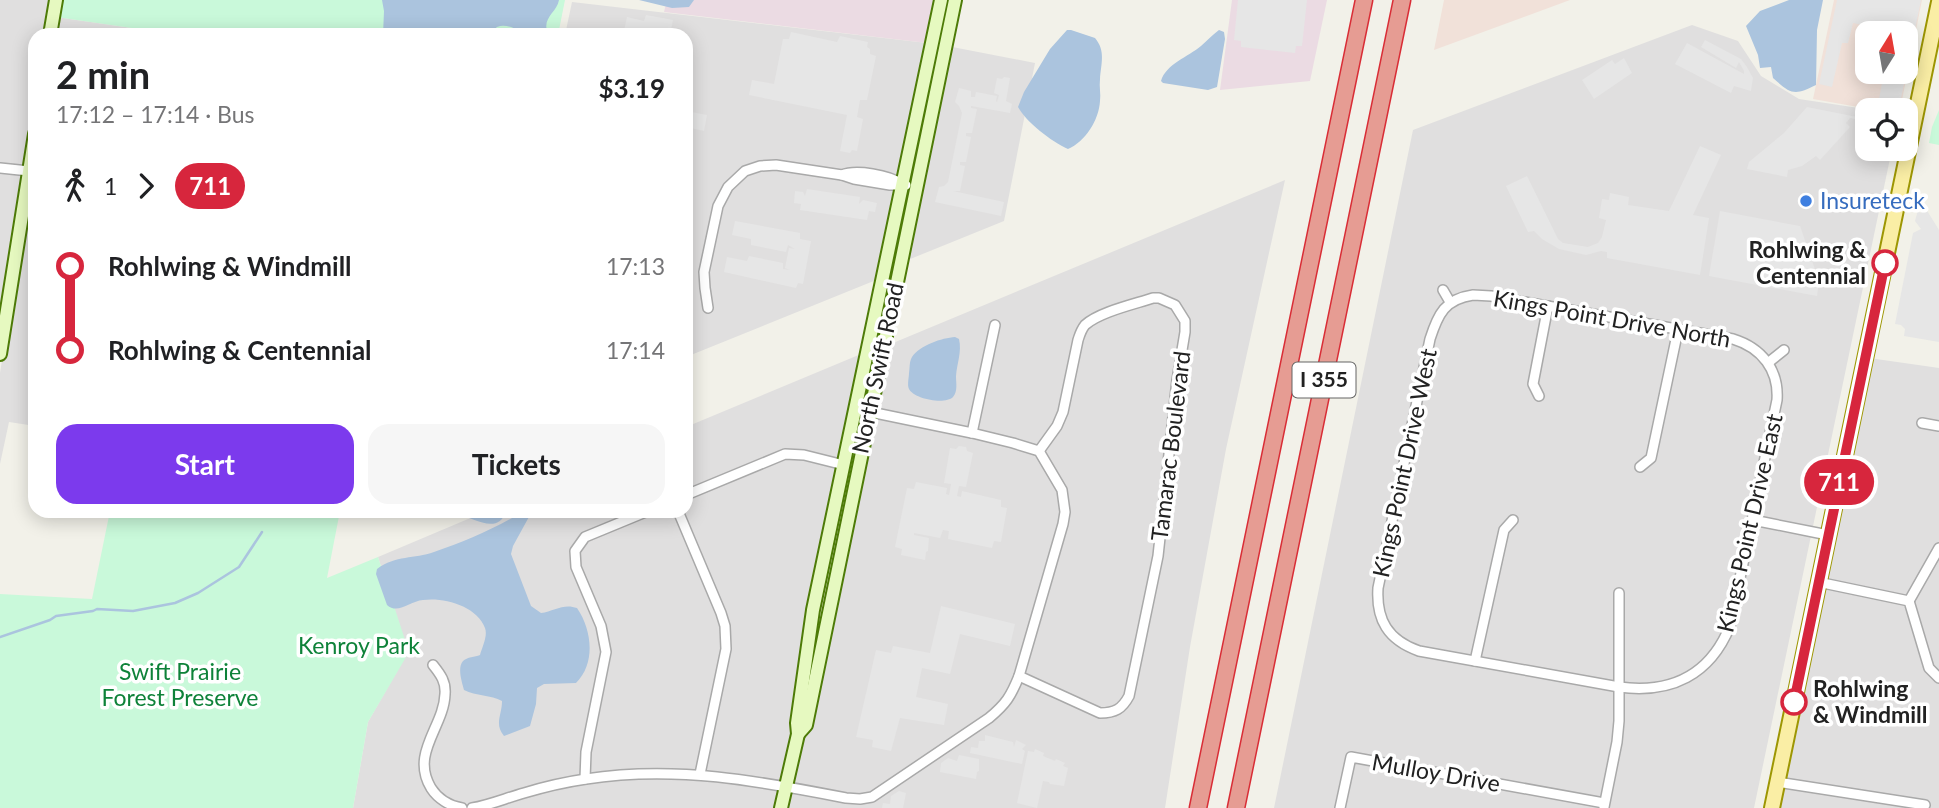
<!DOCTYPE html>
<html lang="en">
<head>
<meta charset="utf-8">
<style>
	body { margin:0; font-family:Lato,sans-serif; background:#f6f6f6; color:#202124; height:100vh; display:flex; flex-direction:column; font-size:26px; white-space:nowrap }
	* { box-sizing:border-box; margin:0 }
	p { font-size:23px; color:#757577 }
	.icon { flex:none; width:38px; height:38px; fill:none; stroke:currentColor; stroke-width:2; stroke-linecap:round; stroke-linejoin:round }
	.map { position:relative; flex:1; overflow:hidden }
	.details { position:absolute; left:28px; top:28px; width:665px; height:490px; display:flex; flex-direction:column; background:#fff; border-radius:21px; box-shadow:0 4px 18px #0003 }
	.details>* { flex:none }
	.badge { padding:0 14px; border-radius:23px; font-size:24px; line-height:46px }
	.needle { width:46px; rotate:11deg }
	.controls { position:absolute; left:1855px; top:21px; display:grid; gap:14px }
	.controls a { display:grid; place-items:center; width:63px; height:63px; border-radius:14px; background:#fff; box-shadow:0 4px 18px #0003; font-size:35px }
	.map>.badge { position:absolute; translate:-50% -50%; box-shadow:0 0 0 4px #fff }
	.legs { display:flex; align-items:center; gap:10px; height:77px; padding:0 28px; font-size:23px }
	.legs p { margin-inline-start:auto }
	.headline { display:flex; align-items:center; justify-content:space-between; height:119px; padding:0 28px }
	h1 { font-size:38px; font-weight:700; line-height:52px }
	.button { display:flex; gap:14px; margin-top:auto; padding:14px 28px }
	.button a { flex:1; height:80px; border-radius:21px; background:#7c3aed; color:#fff; font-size:28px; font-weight:700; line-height:80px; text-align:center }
	.button a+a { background:#f6f6f6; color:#202124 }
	ul { padding:0 28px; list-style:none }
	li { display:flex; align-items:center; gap:24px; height:84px; font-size:26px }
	li i { display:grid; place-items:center; width:10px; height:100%; margin:0 9px; background:currentColor }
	li i::after { content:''; width:18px; height:18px; margin:-9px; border:5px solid; border-radius:50%; background:#fff }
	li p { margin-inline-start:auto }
	li:first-child i { background:linear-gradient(#0000 50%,currentColor 0) }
	li:last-child i { background:linear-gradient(currentColor 50%,#0000 0) }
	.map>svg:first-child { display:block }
</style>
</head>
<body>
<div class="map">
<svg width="1939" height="808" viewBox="0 0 1939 808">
	<rect width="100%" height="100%" fill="#f2f1e9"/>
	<!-- residential -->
	<g fill="#e0dfdf">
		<path d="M 0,0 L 52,0 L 47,35 L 35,35 L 35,112 L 0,337 Z"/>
		<path d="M 572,2 L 936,44 L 886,276 L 686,357 L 686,35 L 565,35 Z"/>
		<path d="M 56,17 L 180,35 L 53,35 Z"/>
		<path d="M 1692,25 L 1738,41 L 1761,76 L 1799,99 L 1872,110 L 1867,110 L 1867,149 L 1892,149 L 1754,808 L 1274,808 L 1413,130 Z"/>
		<path d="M 942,45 L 1035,63 L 1004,221 L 893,266 Z"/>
		<path d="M 35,149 L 35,426 L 9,422 L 0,464 L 0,373 Z"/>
		<path d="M 1285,180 L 1226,449 L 1190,647 L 1165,808 L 784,808 L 881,348 Z"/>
		<path d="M 873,349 L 777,808 L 353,808 L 368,722 L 408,652 L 378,557 L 487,511 L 686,511 L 686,427 Z"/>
		<path d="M 1869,358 L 1939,368 L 1939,808 L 1775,808 Z"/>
	</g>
	<!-- commercial -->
	<g fill="#f1e1d9" fill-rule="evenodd">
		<path d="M 1444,0 L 1570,0 L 1434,50 Z"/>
		<path d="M 1834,0 L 1922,0 L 1900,110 L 1875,110 L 1813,99 ZM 1867,33 L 1906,33 L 1906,72 L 1867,72 Z"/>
	</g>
	<!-- industrial -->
	<g fill="#ebdbe3">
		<path d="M 667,0 L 945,0 L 936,44 L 664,12 Z"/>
		<path d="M 1232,0 L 1327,0 L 1310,81 L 1220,90 Z"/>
	</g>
	<!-- park -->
	<g fill="#c9f9da">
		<path d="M 59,0 L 565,0 L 558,35 L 180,35 L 56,17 Z"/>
		<path d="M 1939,110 L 1939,145 L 1929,143 L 1932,127 Z"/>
		<path d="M 110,511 L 340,511 L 327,578 L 378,557 L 409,652 L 368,722 L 353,808 L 0,808 L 0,594 L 92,599 Z"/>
	</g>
	<!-- parking -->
	<g fill="#e6e6e6">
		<path d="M 1238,0 L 1307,0 L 1302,46 L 1296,46 L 1295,53 L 1241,47 L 1241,41 L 1234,40 Z"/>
		<path d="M 1837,0 L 1921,0 L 1901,98 L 1879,99 L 1884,72 L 1906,72 L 1906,33 L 1892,33 L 1892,31 L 1853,23 L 1848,43 L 1842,43 L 1832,87 L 1819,84 Z"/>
		<path d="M 646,15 L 673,20 L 670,35 L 623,35 L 627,17 L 644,21 Z"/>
		<path d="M 791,32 L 837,42 L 840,36 L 868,42 L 867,47 L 870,49 L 870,54 L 876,56 L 867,100 L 860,100 L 857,117 L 863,119 L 857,151 L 852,150 L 850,153 L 840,151 L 847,115 L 749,95 L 752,80 L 774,84 L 783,39 L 789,39 Z"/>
		<path d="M 1705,40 L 1741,59 L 1747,67 L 1753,78 L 1751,91 L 1734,86 L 1731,93 L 1675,64 L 1687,43 L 1744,74 L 1744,71 L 1739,62 L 1736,68 L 1701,47 Z"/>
		<path d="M 1624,58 L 1632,73 L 1594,99 L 1582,80 L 1612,60 L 1615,64 Z"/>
		<path d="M 1004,77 L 1010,78 L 1006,101 L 1012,104 L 1010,113 L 971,106 L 971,108 L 977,109 L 972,133 L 966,133 L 966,136 L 971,137 L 966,162 L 960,162 L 960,165 L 965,166 L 960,191 L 953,191 L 1004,202 L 1001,216 L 935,202 L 939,187 L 944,186 L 948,182 L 962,113 L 959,106 L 955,102 L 959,88 L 971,91 L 971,97 L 975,97 L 976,92 L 997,96 L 996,101 L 997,102 L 999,95 L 994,93 L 997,78 L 1002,79 Z"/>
		<path d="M 1807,107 L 1867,119 L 1867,128 L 1858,126 L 1859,120 L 1850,118 L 1846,123 L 1850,127 L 1820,160 L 1816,156 L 1802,166 L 1788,170 L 1787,177 L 1747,169 L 1749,162 L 1784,133 Z"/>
		<path d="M 686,111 L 707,115 L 704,131 L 686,127 Z"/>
		<path d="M 1700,146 L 1721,155 L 1693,215 L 1709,218 L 1700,275 L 1607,258 L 1607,252 L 1601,251 L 1586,255 L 1559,249 L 1542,239 L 1534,231 L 1528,232 L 1506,186 L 1527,176 L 1558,239 L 1563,243 L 1588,247 L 1598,243 L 1602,237 L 1606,220 L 1599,218 L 1602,199 L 1609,200 L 1610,193 L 1629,197 L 1628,205 L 1669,211 Z"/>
		<path d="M 807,189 L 860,197 L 859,204 L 863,200 L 877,203 L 875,212 L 869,211 L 867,220 L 800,210 L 801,204 L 794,203 L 795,191 L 803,192 L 805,196 Z"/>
		<path d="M 1926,209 L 1939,230 L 1939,342 L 1904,336 L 1905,329 L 1901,325 L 1895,324 L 1913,233 L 1921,229 L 1915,221 L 1918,210 L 1920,213 Z"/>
		<path d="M 1720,211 L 1800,226 L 1819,281 L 1817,296 L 1709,276 Z"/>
		<path d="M 735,221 L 800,233 L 800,239 L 811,241 L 803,284 L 798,283 L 796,288 L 724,272 L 727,257 L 747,261 L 749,256 L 783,263 L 783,269 L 790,270 L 785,268 L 789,248 L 795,249 L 788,245 L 786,252 L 751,245 L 751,239 L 732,235 Z"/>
		<path d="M 959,446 L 966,447 L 967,451 L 973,453 L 966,487 L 959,486 L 957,496 L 961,497 L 962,491 L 1001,500 L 1001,507 L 1007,508 L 1001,542 L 994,541 L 992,548 L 948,539 L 949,531 L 943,530 L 940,538 L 914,533 L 914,535 L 929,538 L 928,551 L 926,552 L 925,560 L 901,555 L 902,549 L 895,547 L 907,488 L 914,489 L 916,482 L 947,488 L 946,494 L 949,495 L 951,484 L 944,483 L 950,448 L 956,449 Z"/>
		<path d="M 941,606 L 1015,624 L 1010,646 L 960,634 L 950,674 L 922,668 L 916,697 L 948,704 L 944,725 L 900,718 L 891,751 L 872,747 L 873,740 L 856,737 L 876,650 L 891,653 L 893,646 L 930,653 Z"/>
		<path d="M 985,735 L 1013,742 L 1014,747 L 1016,740 L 1026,745 L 1022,749 L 1025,751 L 1022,764 L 970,753 L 971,747 L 978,748 L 979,741 L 985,741 Z"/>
		<path d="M 1035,749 L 1044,753 L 1043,756 L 1055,761 L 1056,759 L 1065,763 L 1063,766 L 1068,768 L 1064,786 L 1050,784 L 1049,782 L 1043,781 L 1037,808 L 1017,803 L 1028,751 L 1034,752 Z"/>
		<path d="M 959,755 L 979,759 L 979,771 L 977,772 L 976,779 L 940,772 L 941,763 L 948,758 L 957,761 Z"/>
		<path d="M 899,791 L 906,793 L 903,808 L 882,808 L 883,803 L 890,804 L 891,796 Z"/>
	</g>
	<!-- water -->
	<g fill="#abc4de">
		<path d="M 382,0 L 559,0 C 557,12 543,17 547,31 C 542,33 537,36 531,35 C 521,33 508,22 497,27 C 494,29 492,32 489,35 L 383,35 L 384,11 Z"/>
		<path d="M 639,0 L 694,0 L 689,7 L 672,8 Z"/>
		<path d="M 1789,0 L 1823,0 L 1817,30 L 1816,85 C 1794,96 1791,94 1773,78 L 1771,67 L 1760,68 L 1758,55 L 1746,26 L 1760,11 Z"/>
		<path d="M 1067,30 L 1071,30 L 1095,38 C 1106,51 1101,64 1100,79 C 1099,87 1101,94 1100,101 C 1099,120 1085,142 1068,149 C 1052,142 1026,122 1018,107 L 1024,92 L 1050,49 Z"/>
		<path d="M 1219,30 L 1224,32 L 1225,39 L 1217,87 L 1208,90 L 1163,83 L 1161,81 C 1166,64 1188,57 1201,46 C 1207,41 1212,35 1219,30 Z"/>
		<path d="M 955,337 L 959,339 C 962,352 957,363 956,376 C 956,383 958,391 953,397 C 945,405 914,399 909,389 C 907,385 909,377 909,373 C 910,368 909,362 912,357 C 920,345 942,338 955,337 Z"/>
		<path d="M 457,511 L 506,511 C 499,535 474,519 457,513 Z"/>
		<path d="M 524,511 L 530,511 L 530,515 L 513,546 L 511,554 L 531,606 L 541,613 C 554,611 564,603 577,608 C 592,630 596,663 576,683 L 544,684 L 537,688 L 536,704 L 530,726 L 504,736 C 494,724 502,715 502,701 C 491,695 476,696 464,690 C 462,682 457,668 463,661 C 467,657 475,657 480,655 C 482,647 488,636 485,628 C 477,606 444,597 423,600 C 410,601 398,615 387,605 L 376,574 L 377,569 C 396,555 414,559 434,552 C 465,542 496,528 524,511 Z"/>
	</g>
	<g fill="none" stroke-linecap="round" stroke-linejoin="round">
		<!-- stream -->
		<path stroke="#abc4de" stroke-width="2.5" d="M 0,637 L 50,620 L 56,616 L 93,611 L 97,609 L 133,611 L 175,603 L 198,593 L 239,567 L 262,532"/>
		<!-- street casing -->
		<g stroke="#a9a9a9" stroke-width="12">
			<g id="street">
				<path d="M 0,168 L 29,171"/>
				<path d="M 842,175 C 856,169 889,175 902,184"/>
				<path d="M 1443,290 L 1450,302"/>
				<path d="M 1473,295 L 1491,296 L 1733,339 C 1762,348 1779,370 1777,400 L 1730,626 C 1710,675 1671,694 1619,687 L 1419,651 C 1388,640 1376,620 1378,588 L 1430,339 C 1438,314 1445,299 1473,295 Z"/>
				<path d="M 708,308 L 705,288 L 704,272 L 718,206 L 728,187 L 745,171 L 760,166 L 776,165 L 842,175 L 854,179 L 890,185 L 906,185"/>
				<path d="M 1769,362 L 1784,350"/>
				<path d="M 1539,396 L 1533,384 L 1548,306"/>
				<path d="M 1922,423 L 1939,426"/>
				<path d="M 972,433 L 995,325"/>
				<path d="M 1640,467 L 1651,458 L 1678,330"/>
				<path d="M 686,495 L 785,454 L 804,455 L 844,465"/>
				<path d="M 678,511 L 721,613 L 725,626 L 726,649 L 700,774"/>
				<path d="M 1753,520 L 1828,535"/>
				<path d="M 1818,582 L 1909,601 L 1929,668 L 1939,678"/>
				<path d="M 1909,601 L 1939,548"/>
				<path d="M 1475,661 L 1504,530 L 1513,520"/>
				<path d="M 433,665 C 441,675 446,682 445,694 C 444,727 410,753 431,788 C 438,799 450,806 462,808"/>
				<path d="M 1019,676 L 1100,713 C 1115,713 1122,709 1129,696 L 1158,556 L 1177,380 L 1185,332 L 1185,321 L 1175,305 L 1159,298 L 1153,298 C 1135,304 1099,312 1085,325 C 1081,330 1080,334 1078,340 L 1063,412 L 1057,426 L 1039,451"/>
				<path d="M 585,779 L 586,752 L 606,652 L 601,626 L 576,567 L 575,551 L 585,537 L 648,511"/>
				<path d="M 1777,782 L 1925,805"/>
				<path d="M 1604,807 L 1617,742 L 1619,721 L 1619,593"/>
				<path d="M 472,808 C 490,805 506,798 524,793 C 544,787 565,782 586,779 C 675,765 759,781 846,798 L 860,799 L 872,797 L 989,718 C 1006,704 1011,696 1019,676 L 1063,524 L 1065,512 L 1062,490 L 1039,451 L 1013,443 L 972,433 L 856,409"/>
				<path d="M 1340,808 L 1351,757 L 1604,803"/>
			</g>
		</g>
		<!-- secondary casing -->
		<g stroke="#4d7b07" stroke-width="16">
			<g id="secondary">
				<path d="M 50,35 L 56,0"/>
				<path d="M 0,354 L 35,134"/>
				<path d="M 798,734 L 806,725 L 955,0"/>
				<path d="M 781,808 L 798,734 L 797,723 L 813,610 L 941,0"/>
			</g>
		</g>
		<!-- primary casing -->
		<g stroke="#9d9603" stroke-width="18">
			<path id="primary" d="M 1772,808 L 1939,2"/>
		</g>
		<!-- highway casing -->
		<g stroke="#d92d36" stroke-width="19">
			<g id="highway">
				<path d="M 1198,808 L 1364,0"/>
				<path d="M 1236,808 L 1402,0"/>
			</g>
		</g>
		<!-- street -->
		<use href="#street" stroke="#fff" stroke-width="9"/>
		<!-- secondary -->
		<use href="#secondary" stroke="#e6f9c0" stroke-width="12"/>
		<!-- primary -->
		<use href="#primary" stroke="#faeea5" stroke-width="14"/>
		<!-- highway -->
		<use href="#highway" stroke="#e69c93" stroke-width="16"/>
	</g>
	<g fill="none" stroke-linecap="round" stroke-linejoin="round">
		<!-- line-1 casing -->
		<g stroke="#fff" stroke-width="16">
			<path id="line-1" d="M 1794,702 L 1885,263"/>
		</g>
		<!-- line-1 -->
		<use href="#line-1" stroke="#d7263d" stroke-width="10"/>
	</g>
	<!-- markers -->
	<circle fill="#3f7fe0" stroke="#fff" stroke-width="2.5" cx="1806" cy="201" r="7"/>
	<g fill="#fff" stroke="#d7263d" stroke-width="3.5">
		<circle cx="1885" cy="263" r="12"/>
		<circle cx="1794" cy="702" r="12"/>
	</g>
	<g text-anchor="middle" stroke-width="7" stroke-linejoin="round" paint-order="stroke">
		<!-- shield labels -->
		<rect fill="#fff" stroke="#646464" stroke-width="2" x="1292.5" y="362.5" width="63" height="35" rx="5"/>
		<g font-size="21" font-weight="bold" fill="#222">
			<text x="1324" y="387">I 355</text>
		</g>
		<!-- shop labels -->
		<g font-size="23" fill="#366cbe" stroke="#fff" text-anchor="start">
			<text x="1820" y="209">Insureteck</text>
		</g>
		<!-- stop labels -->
		<g font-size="23" font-weight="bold" fill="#222" stroke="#fff" text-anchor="end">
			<text x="1866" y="258">Rohlwing &amp;<tspan x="1866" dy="26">Centennial</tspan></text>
			<text x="1813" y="697" text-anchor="start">Rohlwing<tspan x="1813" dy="26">&amp; Windmill</tspan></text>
		</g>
		<!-- street labels -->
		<g font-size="23" fill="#222" stroke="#fff">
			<text transform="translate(1612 319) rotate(10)" y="8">Kings Point Drive North</text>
			<text transform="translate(878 368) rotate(-78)" y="8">North Swift Road</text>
			<text transform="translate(1171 446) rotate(-83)" y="8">Tamarac Boulevard</text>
			<text transform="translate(1405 463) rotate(-78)" y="8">Kings Point Drive West</text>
			<text transform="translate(1750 523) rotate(-77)" y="8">Kings Point Drive East</text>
			<text transform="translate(1436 773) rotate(10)" y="8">Mulloy Drive</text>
		</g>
		<!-- park labels -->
		<g font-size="23" fill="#0e8239" stroke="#fff">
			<text x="359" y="654">Kenroy Park</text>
			<text x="180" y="680">Swift Prairie<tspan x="180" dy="26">Forest Preserve</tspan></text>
		</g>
	</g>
</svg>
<div class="controls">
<a><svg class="needle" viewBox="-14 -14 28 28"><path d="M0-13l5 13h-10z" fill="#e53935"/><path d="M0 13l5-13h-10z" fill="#757577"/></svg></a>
<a><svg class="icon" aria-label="locate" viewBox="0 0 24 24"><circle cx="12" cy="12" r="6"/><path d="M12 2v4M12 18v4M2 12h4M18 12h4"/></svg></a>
</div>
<b class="badge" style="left:1839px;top:482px;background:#d7263d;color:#fff">711</b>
<section class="details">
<div class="headline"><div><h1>2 min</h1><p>17:12 – 17:14 · Bus</p></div><b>$3.19</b></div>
<div class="legs"><svg class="icon" aria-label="walk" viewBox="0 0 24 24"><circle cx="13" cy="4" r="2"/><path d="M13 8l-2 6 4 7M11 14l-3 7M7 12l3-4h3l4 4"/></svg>1<svg class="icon" aria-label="forward" viewBox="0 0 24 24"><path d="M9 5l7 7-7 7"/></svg><b class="badge" style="background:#d7263d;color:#fff">711</b></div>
<ul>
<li><i style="color:#d7263d"></i><b>Rohlwing &amp; Windmill</b><p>17:13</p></li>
<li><i style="color:#d7263d"></i><b>Rohlwing &amp; Centennial</b><p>17:14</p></li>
</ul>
<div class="button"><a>Start</a><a>Tickets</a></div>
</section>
</div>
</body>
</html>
